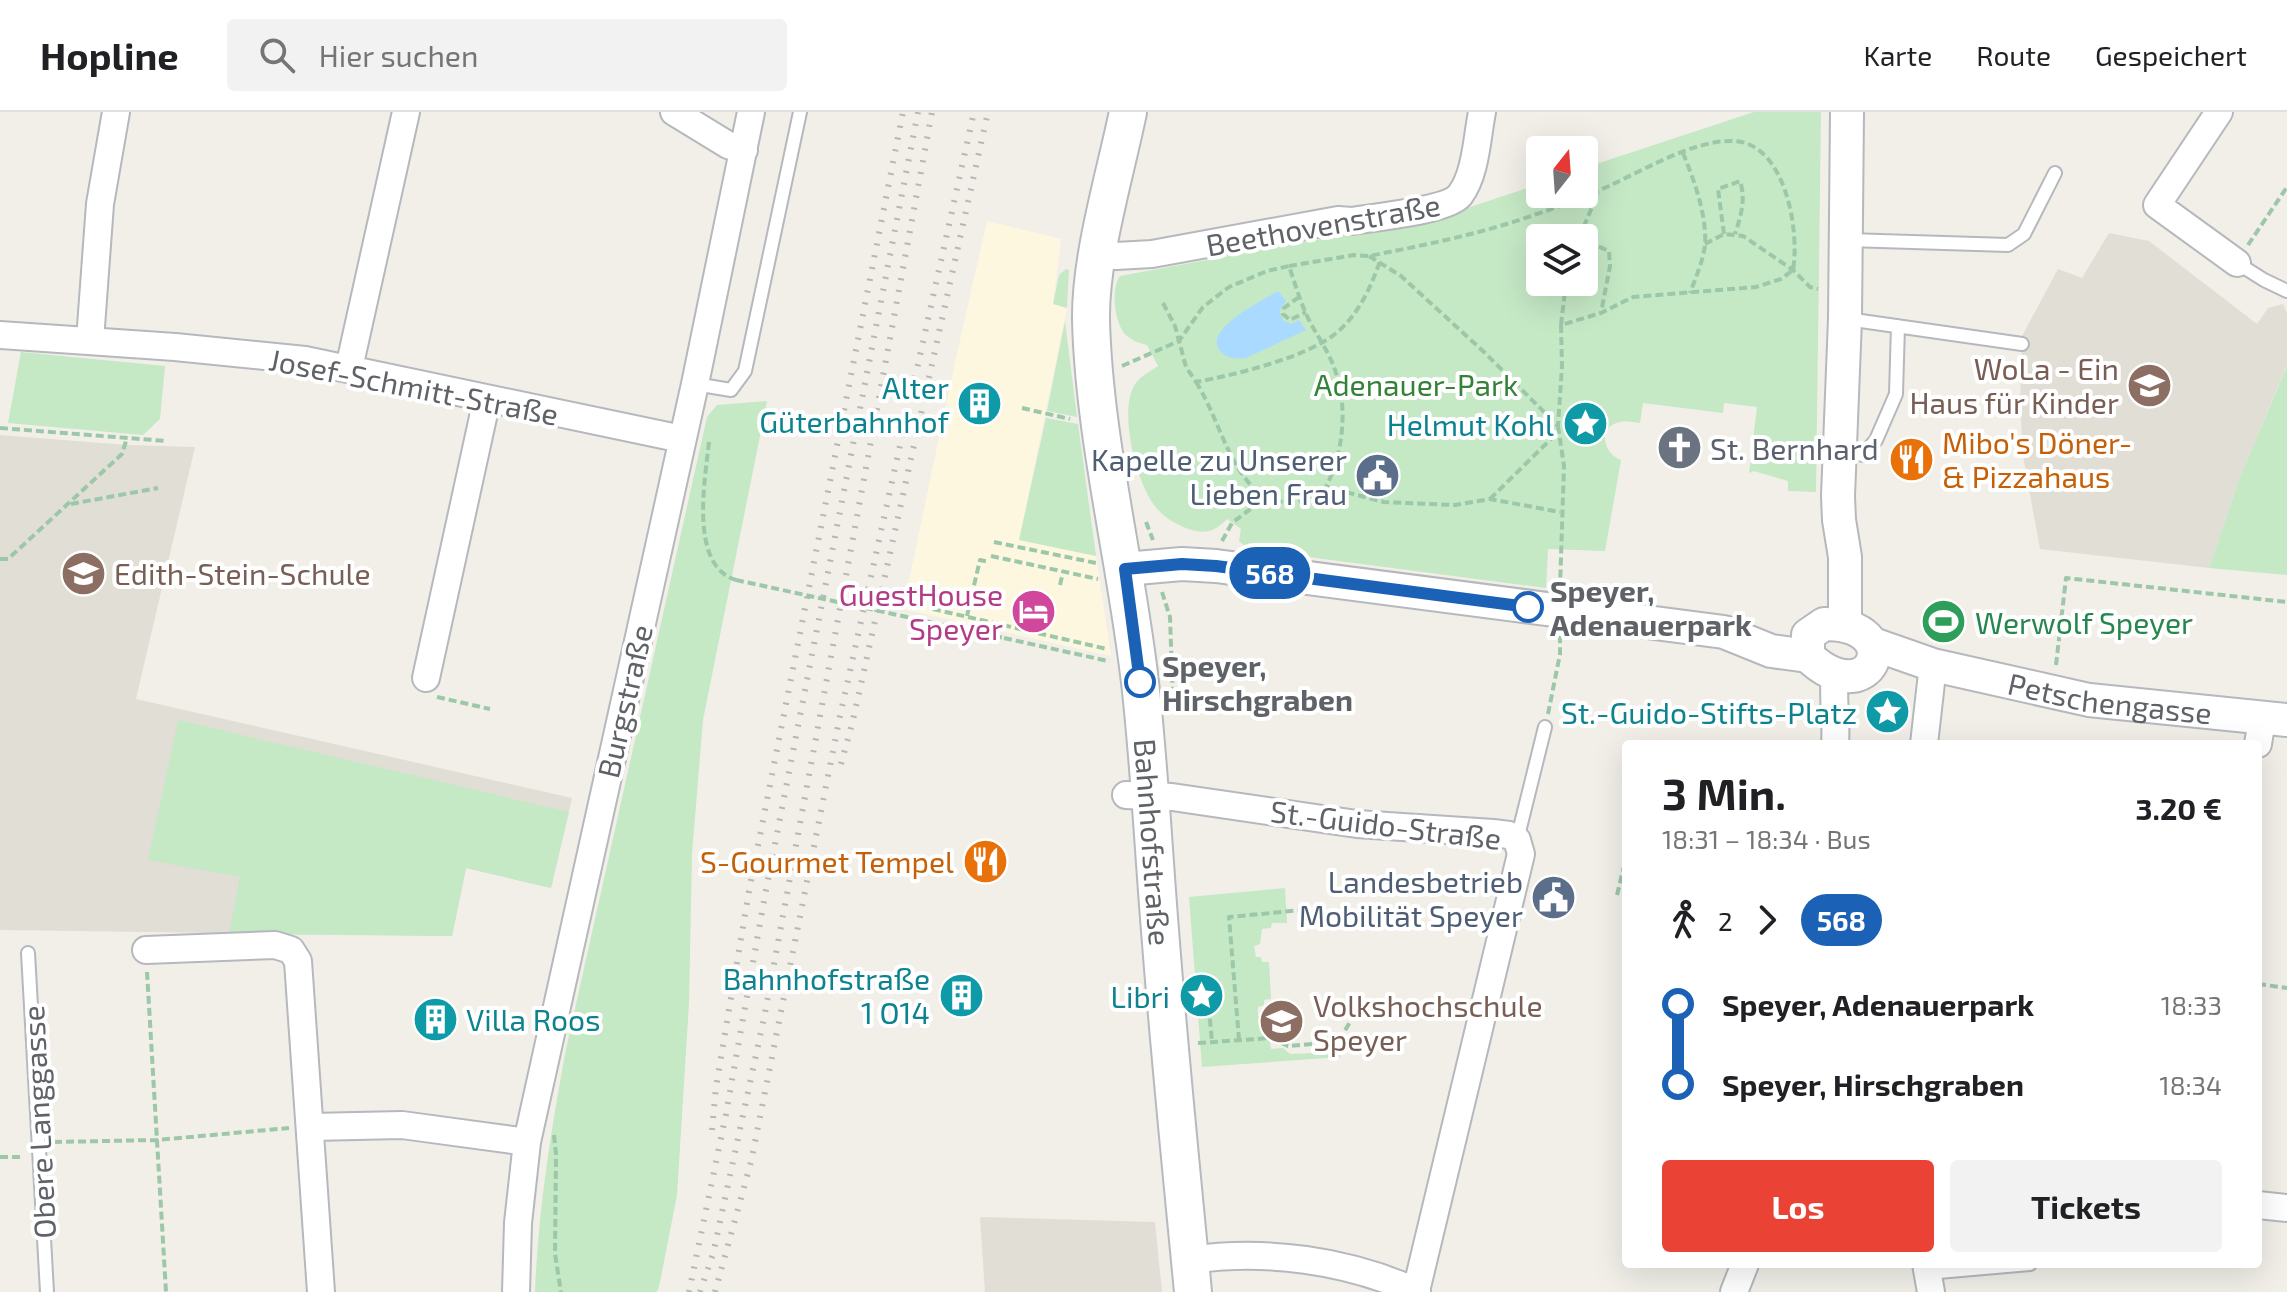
<!DOCTYPE html>
<html lang="de">
<meta charset="utf-8">
<style>
:root{--surface:#fff;--page:#f2f2f2;--text:#202124;--muted:#757577;--line:#e0e0e0;--accent:#ea4335}
body{margin:0;font-family:"Exo 2",sans-serif;background:var(--page);color:var(--text);height:100vh;display:flex;flex-direction:column;font-size:30px;white-space:nowrap}
*{box-sizing:border-box;margin:0}
p{font-size:26px;color:var(--muted)}
.icon{flex:none;width:44px;height:44px;fill:none;stroke:currentColor;stroke-width:2;stroke-linecap:round;stroke-linejoin:round}
.map{position:relative;flex:1;overflow:hidden}
.details{position:absolute;left:1622px;top:628px;width:640px;height:528px;display:flex;flex-direction:column;background:var(--surface);border-radius:8px;box-shadow:0 8px 32px #0002}
.details>*{flex:none}
.badge{padding:0 16px;border-radius:26px;font-size:28px;line-height:52px}
.needle{width:52px;rotate:17deg}
.controls{position:absolute;left:1526px;top:24px;display:grid;gap:16px}
.controls a{display:grid;place-items:center;width:72px;height:72px;border-radius:8px;background:var(--surface);box-shadow:0 8px 32px #0002;font-size:40px}
.map>.badge{position:absolute;translate:-50% -50%;box-shadow:0 0 0 4px #fff}
.legs{display:flex;align-items:center;gap:12px;height:88px;padding:0 40px;font-size:26px}
.legs p{margin-inline-start:auto}
.headline{display:flex;align-items:center;justify-content:space-between;height:136px;padding:0 40px}
h1{font-size:44px;font-weight:700;line-height:60px}
.button{display:flex;gap:16px;margin-top:auto;padding:16px 40px}
.button a{flex:1;height:92px;border-radius:8px;background:var(--accent);color:#fff;font-size:32px;font-weight:700;line-height:92px;text-align:center}
.button a+a{background:var(--page);color:var(--text)}
ul{padding:0 40px;list-style:none}
li{display:flex;align-items:center;gap:28px;height:80px;font-size:30px}
li i{display:grid;place-items:center;width:12px;height:100%;margin:0 10px;background:currentColor}
li i::after{content:'';width:20px;height:20px;margin:-10px;border:6px solid;border-radius:50%;background:var(--surface)}
li p{margin-inline-start:auto}
li:first-child i{background:linear-gradient(#0000 50%,currentColor 0)}
li:last-child i{background:linear-gradient(currentColor 50%,#0000 0)}
header{display:flex;align-items:center;gap:48px;box-sizing:border-box;height:112px;padding:0 40px;background:var(--surface);border-bottom:2px solid var(--line)}
header strong{font-size:38px}
nav{display:flex;gap:44px;margin-inline-start:auto;font-size:28px}
.search{width:560px;height:72px;background:var(--page);display:flex;align-items:center;gap:20px;box-sizing:border-box;padding:0 28px;border-radius:8px;color:var(--muted);font-size:30px}
.map>svg:first-child{display:block}
.commercial{fill:#fef7e0}
.education{fill:#e1ded6}
.green{fill:#c5e8c5;fill-rule:evenodd}
.water{fill:#aadaff}
.lines{fill:none;stroke-linecap:round;stroke-linejoin:round}
.service-casing{stroke:#b5b8bc;stroke-width:16}
.minor-casing{stroke:#b5b8bc;stroke-width:30}
.tertiary-casing{stroke:#b5b8bc;stroke-width:36}
.secondary-casing{stroke:#b6babf;stroke-width:40}
.path{stroke:#9cc7a9;stroke-width:4;stroke-dasharray:8 4;stroke-linecap:butt}
.service{stroke:#fff;stroke-width:12}
.minor{stroke:#fff;stroke-width:26}
.tertiary{stroke:#fff;stroke-width:32}
.secondary{stroke:#fff;stroke-width:36}
.rail{stroke:#b6b7b8;stroke-width:6;stroke-dasharray:2 10;stroke-linecap:butt}
.path-bridge{stroke:#9cc7a9;stroke-width:4;stroke-dasharray:8 4;stroke-linecap:butt}
.line-1-casing{stroke:#fff;stroke-width:18}
.line-1{stroke:#1b62b7;stroke-width:12}
.stop-1-dot{fill:#fff;stroke:#1b62b7;stroke-width:4}
.labels{text-anchor:middle;dominant-baseline:central;stroke-width:8;stroke-linejoin:round;paint-order:stroke}
.street-label{font-size:30px;fill:#5f6368;stroke:#fff}
.education-label{font-size:30px;fill:#785e54;stroke:#fff;text-anchor:start}
.park-label{font-size:30px;fill:#348238;stroke:#fff}
.culture-label{font-size:30px;fill:#0d838f;stroke:#fff;text-anchor:end}
.food-label{font-size:30px;fill:#c56008;stroke:#fff;text-anchor:start}
.worship-label{font-size:30px;fill:#5b616d;stroke:#fff;text-anchor:start}
.service-label{font-size:30px;fill:#4e5e75;stroke:#fff;text-anchor:end}
.stop-label{font-size:30px;font-weight:bold;fill:#5f6368;stroke:#fff;text-anchor:start}
.hotel-label{font-size:30px;fill:#b23c85;stroke:#fff;text-anchor:end}
.leisure-label{font-size:30px;fill:#27864d;stroke:#fff;text-anchor:start}
</style>
<header>
<strong>Hopline</strong>
<div class="search"><svg class="icon" aria-label="search" viewBox="0 0 24 24"><circle cx="10" cy="10" r="6"/><path d="M15 15l6 6"/></svg>Hier suchen</div>
<nav><a>Karte</a><a>Route</a><a>Gespeichert</a></nav>
</header>
<div class="map">
<svg width="2287" height="1180" viewBox="0 0 2287 1180">
<rect width="100%" height="100%" fill="#f1efe8"/>
<!-- commercial -->
<path class="commercial" d="M987,109L1061,127L1053,192L1067,196L1019,428L1096,444L1111,544L903,497L954,255Z"/>
<!-- education -->
<path class="education" d="M2109,121L2149,129L2257,212L2268,196L2283,192L2287,201V253L2240,365L2209,456L2040,437L2023,344L2020,292L2022,224L2058,157L2082,166Z
M0,323L127,333L195,335L136,587L572,686L551,776L466,756L452,824L0,818Z
M980,1105L1155,1110L1162,1180H985Z"/>
<!-- green -->
<path class="green" d="M1754,0H1821L1816,380L1788,379V369L1754,359L1749,361L1757,295L1724,291L1723,301L1643,291L1640,311C1634,310 1626,308 1620,310C1597,314 1603,342 1621,348L1605,439L1548,437L1546,476L1248,437L1239,429L1241,417L1227,407C1215,419 1206,423 1189,417C1176,413 1162,404 1154,393C1136,369 1119,301 1134,274C1139,265 1149,260 1158,254L1147,233C1139,231 1130,228 1124,221C1114,208 1111,177 1120,164L1440,105L1540,72V82H1584V56ZM1540,126H1584V170H1540Z
M1066,157L1069,158L1067,196L1053,192L1059,163Z
M1065,209L1077,305L1047,299Z
M21,240L165,254L160,307L143,323L8,311Z
M2287,254V463L2209,456L2240,365Z
M767,289L703,608L692,742L689,891L677,1083L660,1170L657,1180H535C538,1098 551,1018 566,937L707,305L717,293Z
M1046,306L1078,312L1096,444L1019,428Z
M178,608L569,700L551,776L466,756L452,824L229,822L240,765L148,748Z
M1285,776L1287,811H1272L1271,816L1262,817L1260,832L1254,834L1256,845H1261L1262,850H1269L1271,887L1264,888V893L1258,895V904L1266,906L1271,937L1283,936L1290,942L1313,941L1318,934H1332L1341,945L1202,955L1189,785Z"/>
<!-- water -->
<path class="water" d="M1278,179L1286,189L1279,199L1283,208L1291,212L1299,208L1306,218L1246,246C1238,247 1227,247 1221,240C1200,218 1264,188 1278,179Z"/>
<g class="lines">
<defs>
<path id="service" d="M1848,128L2008,133L2024,122L2055,61
M2237,151L2264,168L2287,179
M1847,207L2022,232
M695,272L731,278L745,259L800,0
M1841,339L1863,343L1876,328L1896,282L1898,214
M1517,728L1545,615
M28,841L47,1180
M1927,1161L2030,1152"/>
<path id="minor" d="M674,0L728,33L744,38
M2219,0L2157,93L2237,151
M1099,139L1116,144L1152,142L1338,108L1352,109C1374,105 1447,99 1460,83C1476,62 1477,25 1482,0
M0,223L175,235L305,248L682,327
M90,228L100,92L116,0
M349,256L406,0
M1835,562C1832,586 1837,608 1835,632
M426,566L487,287
M1924,632L1933,553
M2258,632L2262,607
M1126,683L1172,685L1357,712L1493,721L1509,723L1517,728L1521,742L1416,1179
M146,838L275,833L291,838L298,849L321,1180
M311,1015L402,1013L527,1030
M2258,1093L2287,1096
M1190,1148C1265,1137 1347,1148 1417,1180
M1926,1152L1931,1180
M516,1180L518,1111L527,1030L695,272L751,0
M1734,1180L1745,1152"/>
<g id="tertiary">
<path d="M1125,457L1182,452L1216,454L1724,520L1771,539L1808,544"/>
<path d="M1824,512C1911,512 1870,604 1808,544V523Z"/>
<path d="M1845,513V445L1839,408L1838,384L1845,207L1847,0"/>
<path id="s1" d="M1873,532L1933,553L2089,588L2287,608"/>
</g>
<g id="secondary">
<path id="s2" d="M1128,0C1115,63 1090,145 1091,208C1094,329 1128,457 1141,579C1150,663 1154,747 1161,831C1170,948 1182,1064 1193,1180"/>
</g>
</defs>
<!-- service casing -->
<use href="#service" class="service-casing"/>
<!-- minor casing -->
<use href="#minor" class="minor-casing"/>
<!-- tertiary casing -->
<use href="#tertiary" class="tertiary-casing"/>
<!-- secondary casing -->
<use href="#secondary" class="secondary-casing"/>
<!-- path -->
<path class="path" d="M1683,41C1694,68 1707,103 1705,133C1703,149 1696,165 1690,181
M1724,122L1718,77L1740,69C1746,87 1741,104 1735,122
M1579,126L1598,81
M1705,132L1724,122L1743,124L1793,158L1810,175L1818,177
M2248,133L2287,75
M1369,144L1401,164L1484,240L1558,314L1562,255L1561,213L1601,201
M1289,154L1354,143L1369,144C1425,133 1480,122 1534,103C1561,94 1588,84 1613,72C1648,56 1694,28 1733,29C1785,30 1800,118 1793,158L1781,167L1756,175L1633,185L1601,201L1610,154L1609,139L1584,128
M1299,185L1284,196L1283,202L1290,208L1306,200
M1163,191L1175,214L1186,255L1196,270C1234,263 1305,246 1335,222C1358,204 1371,175 1380,149
M1561,213L1566,170
M1122,254L1179,229L1203,195L1229,175L1267,159L1289,154C1295,172 1300,189 1308,206C1317,224 1330,241 1336,261C1348,298 1343,341 1326,375L1384,390L1455,393L1490,387L1560,400
M1196,270C1220,308 1228,359 1265,386
M1022,296L1070,307
M1558,314L1564,354L1560,475
M0,316L166,329
M709,330C705,368 689,454 736,468
M1490,387L1558,320
M71,392L158,376
M1146,410L1153,428
M1222,429L1232,411L1265,386C1288,393 1307,392 1325,375
M994,430L1096,451
M991,444L1098,467
M0,447H8L122,342L127,326
M1060,473L1063,460
M937,478L971,486L980,448L989,450
M1162,480L1170,505L1173,590
M933,497L1107,537
M967,504L971,486
M1004,526L1108,549
M2056,553L2066,466L2287,490
M437,585L490,597
M1548,602L1560,542V524
M1617,783L1626,746
M147,860L166,1180
M2258,872L2287,876
M1195,899L1209,897L1212,930
M1239,928L1229,805L1302,798
M1198,931L1271,926L1288,934L1313,932L1316,927L1341,925L1350,910
M554,1023L556,1042L555,1142L561,1180
M54,1030L157,1028L289,1016
M0,1045H23"/>
<!-- service -->
<use href="#service" class="service"/>
<!-- minor -->
<use href="#minor" class="minor"/>
<!-- tertiary -->
<use href="#tertiary" class="tertiary"/>
<!-- secondary -->
<use href="#secondary" class="secondary"/>
<!-- rail -->
<path class="rail" d="M841,652L853,608L988,0
M712,1018L716,975L749,779L903,0
M689,1180L726,1002L765,783L918,0
M700,1180L713,1142L764,906L932,0
M715,1180L751,1050L840,604L974,0"/>
<!-- path-bridge -->
<path class="path-bridge" d="M736,468L1004,526"/>
</g>
<g class="lines">
<defs>
<path id="line-1" d="M1140,570L1125,457L1182,452L1216,454L1528,495"/>
</defs>
<!-- line-1 casing -->
<use href="#line-1" class="line-1-casing"/>
<!-- line-1 -->
<use href="#line-1" class="line-1"/>
</g>
<!-- icons -->
<defs>
<symbol id="school-disc" viewBox="-11 -11 22 22"><circle r="9.5" fill="#8d6e63" stroke="#fff"/><path d="M0-5L7-2L0 1L-7-2ZM-4 1L0 2.5L4 1V4Q0 6-4 4Z" fill="#fff"/></symbol>
<symbol id="building-disc" viewBox="-11 -11 22 22"><circle r="9.5" fill="#0f9aa8" stroke="#fff"/><path d="M-4-6H4V6H1V3H-1V6H-4ZM-2.5-4.3h1.7v1.8h-1.7ZM.8-4.3h1.7v1.8H.8ZM-2.5-1h1.7V.8h-1.7ZM.8-1h1.7V.8H.8Z" fill="#fff"/></symbol>
<symbol id="sight-disc" viewBox="-11 -11 22 22"><circle r="9.5" fill="#0f9aa8" stroke="#fff"/><path d="M0-6L1.8-2.2L6-1.7L2.9 1.2L3.7 5.4L0 3.3L-3.7 5.4L-2.9 1.2L-6-1.7L-1.8-2.2Z" fill="#fff"/></symbol>
<symbol id="church-disc" viewBox="-11 -11 22 22"><circle r="9.5" fill="#6b7280" stroke="#fff"/><path d="M-1.2-6h2.4v3.5h3.3v2.4h-3.3V6h-2.4V-.1h-3.3v-2.4h3.3Z" fill="#fff"/></symbol>
<symbol id="restaurant-disc" viewBox="-11 -11 22 22"><circle r="9.5" fill="#e8710a" stroke="#fff"/><path d="M-5-6h1v4h1v-4h1v4h1v-4h1v5L-1.5 .5V6h-2V.5L-5-1ZM5-6V6H3V1.5H1.5Q1.5-4 5-6Z" fill="#fff"/></symbol>
<symbol id="civic-disc" viewBox="-11 -11 22 22"><circle r="9.5" fill="#5c6f8a" stroke="#fff"/><path d="M-.6-6.5H3V-4.5H.6V-3L4-1V1h2V6H-6V1h2V-1L-.6-3ZM-1.2 2.5V6h2.4V2.5Z" fill="#fff"/></symbol>
<symbol id="hotel-disc" viewBox="-11 -11 22 22"><circle r="9.5" fill="#d1479c" stroke="#fff"/><path d="M-6-4.5h1.5V1H6V5H4.5V3h-9V5H-6ZM-4 0a1.8 1.8 0 1 1 3.6 0ZM.5 0V-2.5h3Q6-2.5 6 0Z" fill="#fff"/></symbol>
<symbol id="stadium-disc" viewBox="-11 -11 22 22"><circle r="9.5" fill="#2e9e5b" stroke="#fff"/><path d="M0-5a6.5 5 0 1 0 0 10a6.5 5 0 1 0 0-10ZM-3.5-1.8h7v3.6h-7Z" fill="#fff"/></symbol>
<symbol id="university-disc" viewBox="-11 -11 22 22"><circle r="9.5" fill="#8d6e63" stroke="#fff"/><path d="M0-5L7-2L0 1L-7-2ZM-4 1L0 2.5L4 1V4Q0 6-4 4Z" fill="#fff"/></symbol>
</defs>
<g fill-rule="evenodd">
<use href="#school-disc" x="2124" y="248" width="51" height="51"/>
<use href="#building-disc" x="954" y="266" width="51" height="51"/>
<use href="#sight-disc" x="1560" y="286" width="51" height="51"/>
<use href="#church-disc" x="1654" y="310" width="51" height="51"/>
<use href="#restaurant-disc" x="1886" y="322" width="51" height="51"/>
<use href="#civic-disc" x="1352" y="338" width="51" height="51"/>
<use href="#school-disc" x="58" y="436" width="51" height="51"/>
<use href="#hotel-disc" x="1008" y="474" width="51" height="51"/>
<use href="#stadium-disc" x="1918" y="484" width="51" height="51"/>
<use href="#sight-disc" x="1862" y="574" width="51" height="51"/>
<use href="#restaurant-disc" x="960" y="724" width="51" height="51"/>
<use href="#civic-disc" x="1528" y="760" width="51" height="51"/>
<use href="#building-disc" x="936" y="858" width="51" height="51"/>
<use href="#sight-disc" x="1176" y="858" width="51" height="51"/>
<use href="#building-disc" x="410" y="882" width="51" height="51"/>
<use href="#university-disc" x="1256" y="884" width="51" height="51"/>
</g>
<!-- markers -->
<g class="stop-1-dot">
<circle cx="1528" cy="495" r="14"/>
<circle cx="1140" cy="570" r="14"/>
</g>
<g class="labels">
<!-- street labels -->
<g class="street-label">
<text transform="translate(1323 112) rotate(-10)">Beethovenstraße</text>
<text transform="translate(414 274) rotate(11)">Josef-Schmitt-Straße</text>
<text stroke="none"><textPath href="#s1" startOffset="244">Petschengasse</textPath></text>
<text transform="translate(624 589) rotate(-77)">Burgstraße</text>
<text transform="translate(1386 712) rotate(7)">St.-Guido-Straße</text>
<text stroke="none"><textPath href="#s2" startOffset="738">Bahnhofstraße</textPath></text>
<text transform="translate(38 1010) rotate(-93)">Obere Langgasse</text>
</g>
<!-- education labels -->
<g class="education-label">
<text x="2119" y="256" text-anchor="end">WoLa - Ein<tspan x="2119" dy="34">Haus für Kinder</tspan></text>
<text x="114" y="461">Edith-Stein-Schule</text>
<text x="1313" y="893">Volkshochschule<tspan x="1313" dy="34">Speyer</tspan></text>
</g>
<!-- park labels -->
<g class="park-label">
<text x="1416" y="272">Adenauer-Park</text>
</g>
<!-- culture labels -->
<g class="culture-label">
<text x="949" y="275">Alter<tspan x="949" dy="34">Güterbahnhof</tspan></text>
<text x="1554" y="312">Helmut Kohl</text>
<text x="1857" y="600">St.-Guido-Stifts-Platz</text>
<text x="930" y="866">Bahnhofstraße<tspan x="930" dy="34">1 O14</tspan></text>
<text x="1170" y="884">Libri</text>
<text x="466" y="907" text-anchor="start">Villa Roos</text>
</g>
<!-- food labels -->
<g class="food-label">
<text x="1942" y="330">Mibo's Döner-<tspan x="1942" dy="34">&amp; Pizzahaus</tspan></text>
<text x="954" y="749" text-anchor="end">S-Gourmet Tempel</text>
</g>
<!-- worship labels -->
<g class="worship-label">
<text x="1710" y="336">St. Bernhard</text>
</g>
<!-- service labels -->
<g class="service-label">
<text x="1347" y="347">Kapelle zu Unserer<tspan x="1347" dy="34">Lieben Frau</tspan></text>
<text x="1523" y="769">Landesbetrieb<tspan x="1523" dy="34">Mobilität Speyer</tspan></text>
</g>
<!-- stop labels -->
<g class="stop-label">
<text x="1550" y="478">Speyer,<tspan x="1550" dy="34">Adenauerpark</tspan></text>
<text x="1162" y="553">Speyer,<tspan x="1162" dy="34">Hirschgraben</tspan></text>
</g>
<!-- hotel labels -->
<g class="hotel-label">
<text x="1003" y="482">GuestHouse<tspan x="1003" dy="34">Speyer</tspan></text>
</g>
<!-- leisure labels -->
<g class="leisure-label">
<text x="1975" y="510">Werwolf Speyer</text>
</g>
</g>
</svg>
<div class="controls">
<a><svg class="needle" viewBox="-14 -14 28 28"><path d="M0-13l5 13h-10z" fill="#e53935"/><path d="M0 13l5-13h-10z" fill="#757577"/></svg></a>
<a><svg class="icon" aria-label="layers" viewBox="0 0 24 24"><path d="M12 4l9 5-9 5-9-5zM3 14l9 5 9-5"/></svg></a>
</div>
<b class="badge" style="left:1270px;top:461px;background:#1b62b7;color:#fff">568</b>
<section class="details">
<div class="headline"><div><h1>3 Min.</h1><p>18:31 – 18:34 · Bus</p></div><b>3.20 €</b></div>
<div class="legs"><svg class="icon" aria-label="walk" viewBox="0 0 24 24"><circle cx="13" cy="4" r="2"/><path d="M13 8l-2 6 4 7M11 14l-3 7M7 12l3-4h3l4 4"/></svg>2<svg class="icon" aria-label="forward" viewBox="0 0 24 24"><path d="M9 5l7 7-7 7"/></svg><b class="badge" style="background:#1b62b7;color:#fff">568</b></div>
<ul>
<li><i style="color:#1b62b7"></i><b>Speyer, Adenauerpark</b><p>18:33</p></li>
<li><i style="color:#1b62b7"></i><b>Speyer, Hirschgraben</b><p>18:34</p></li>
</ul>
<div class="button"><a>Los</a><a>Tickets</a></div>
</section>
</div>
